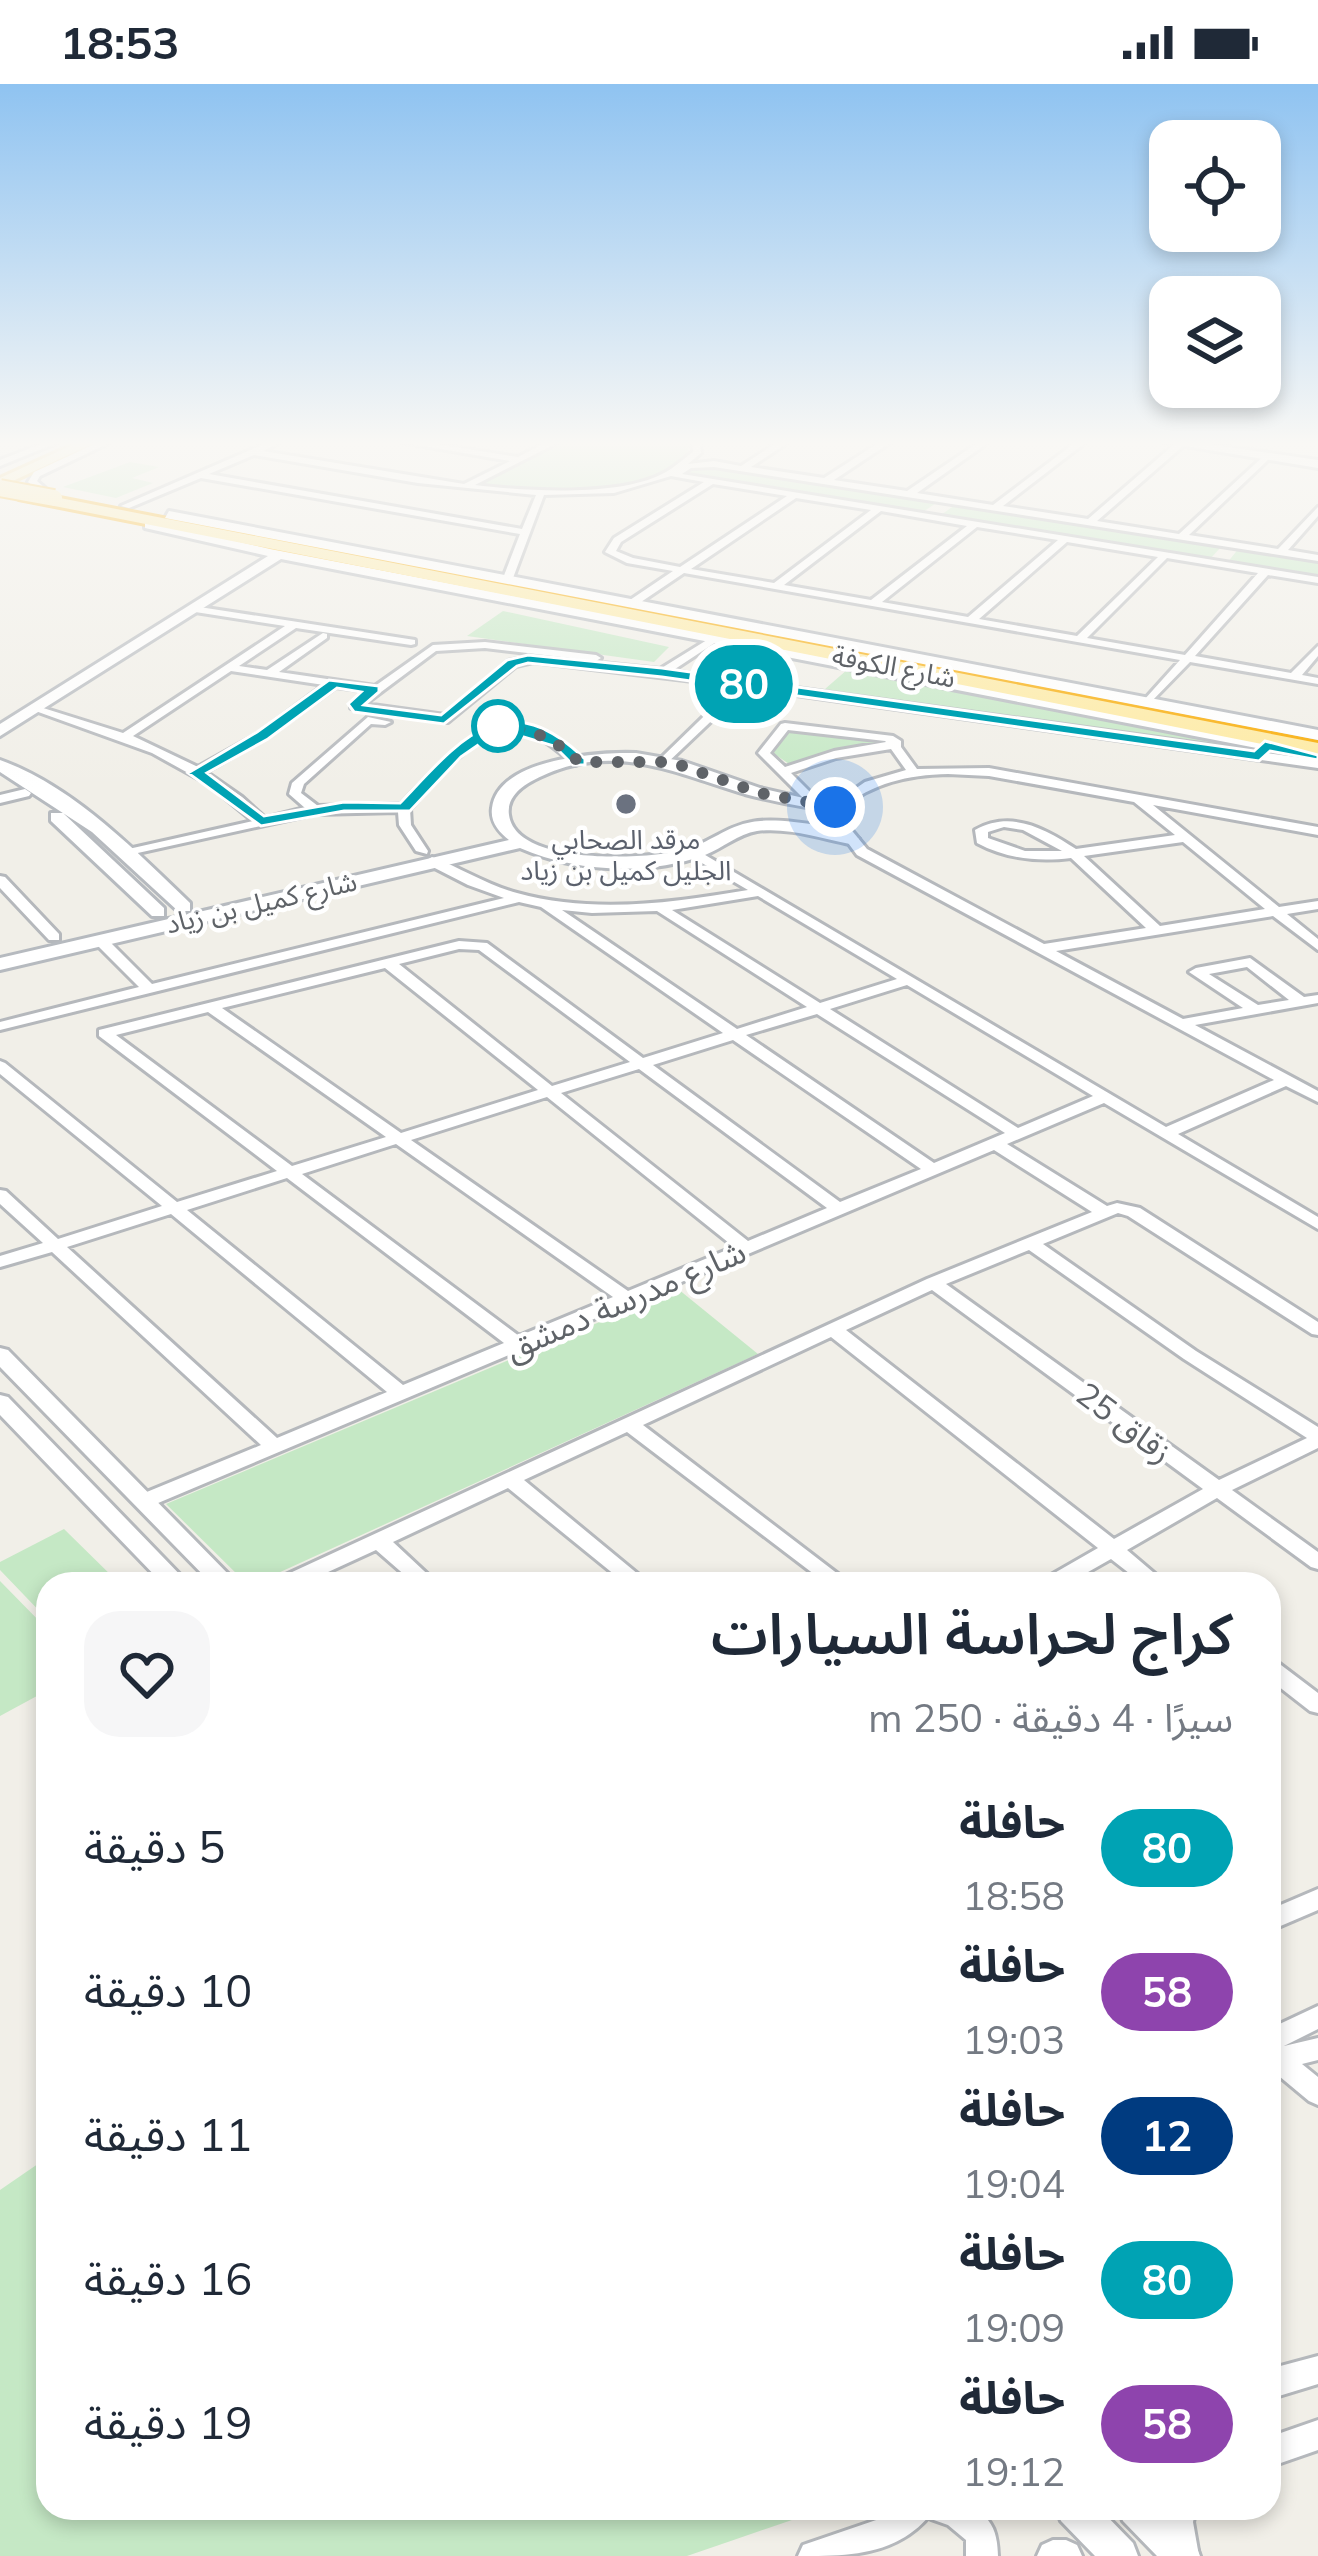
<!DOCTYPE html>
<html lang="ar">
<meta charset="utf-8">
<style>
:root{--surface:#fff;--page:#f6f6f7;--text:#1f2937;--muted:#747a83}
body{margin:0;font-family:Mulish,"Noto Sans Arabic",sans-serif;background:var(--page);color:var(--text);direction:rtl;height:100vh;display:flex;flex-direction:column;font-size:45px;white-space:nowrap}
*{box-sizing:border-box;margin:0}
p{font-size:39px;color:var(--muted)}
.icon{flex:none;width:66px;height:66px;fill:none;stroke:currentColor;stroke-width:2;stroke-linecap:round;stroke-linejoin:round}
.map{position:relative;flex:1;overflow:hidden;direction:ltr}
.side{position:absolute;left:36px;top:1488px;width:1245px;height:948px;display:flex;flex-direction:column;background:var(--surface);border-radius:36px;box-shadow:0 6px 18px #0003;direction:rtl}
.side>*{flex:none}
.badge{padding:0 24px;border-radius:39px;font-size:42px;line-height:78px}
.buttons{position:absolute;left:1149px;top:36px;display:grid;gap:24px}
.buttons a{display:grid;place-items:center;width:132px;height:132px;border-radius:24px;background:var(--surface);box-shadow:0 6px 18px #0003;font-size:60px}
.you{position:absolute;width:60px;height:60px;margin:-30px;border:9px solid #fff;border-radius:50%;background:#1a73e8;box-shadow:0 0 0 18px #1a73e833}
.map>.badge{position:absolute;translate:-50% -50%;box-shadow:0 0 0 6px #fff}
.round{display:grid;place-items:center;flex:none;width:126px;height:126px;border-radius:36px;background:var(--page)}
.summary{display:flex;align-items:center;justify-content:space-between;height:204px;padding:0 48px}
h1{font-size:57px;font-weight:600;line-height:90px}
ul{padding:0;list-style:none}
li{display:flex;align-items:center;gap:36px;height:144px;padding:0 48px}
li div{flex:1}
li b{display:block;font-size:45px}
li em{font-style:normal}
li .badge{min-width:132px;font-weight:700;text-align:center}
.status{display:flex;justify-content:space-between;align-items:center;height:84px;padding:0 60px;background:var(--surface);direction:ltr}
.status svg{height:33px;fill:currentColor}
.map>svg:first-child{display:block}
.green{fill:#c5e8c5}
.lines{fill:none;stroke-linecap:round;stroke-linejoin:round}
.minor-casing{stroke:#b5b8bc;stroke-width:6}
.tertiary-casing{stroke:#b5b8bc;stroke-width:6}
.secondary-casing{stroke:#b6babf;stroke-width:6}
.primary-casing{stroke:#f2c960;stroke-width:6}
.trunk-casing{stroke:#f9ab00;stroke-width:6}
.minor{fill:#fff;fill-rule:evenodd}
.tertiary{fill:#fff;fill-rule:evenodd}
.secondary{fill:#fff;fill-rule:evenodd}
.primary{fill:#fff2af;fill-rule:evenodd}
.trunk{fill:#feeaa1;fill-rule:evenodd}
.trunk-bridge-casing{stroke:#f9ab00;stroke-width:20;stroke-linecap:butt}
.trunk-bridge{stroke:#feeaa1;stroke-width:16}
.line{fill:#00a3b4;stroke:#fff;stroke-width:3}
.walk{stroke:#5f6368;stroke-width:12;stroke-dasharray:0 21.6}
.stop-dot{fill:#fff;stroke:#00a3b4;stroke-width:6}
.worship-dot{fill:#6b7280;stroke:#fff;stroke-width:4.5}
.labels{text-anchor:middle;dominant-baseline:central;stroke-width:9;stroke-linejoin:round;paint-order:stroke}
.far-street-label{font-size:27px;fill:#5f6368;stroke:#fff}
.far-worship-label{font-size:27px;fill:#5b616d;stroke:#fff}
.street-label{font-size:33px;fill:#5f6368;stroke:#fff}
</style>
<div class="status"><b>18:53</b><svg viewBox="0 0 49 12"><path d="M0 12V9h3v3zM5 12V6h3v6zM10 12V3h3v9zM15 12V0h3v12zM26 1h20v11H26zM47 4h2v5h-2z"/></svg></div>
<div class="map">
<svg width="1318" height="2472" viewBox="0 0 1318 2472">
<rect width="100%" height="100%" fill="#f1efe8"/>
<!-- green -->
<path class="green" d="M565,358L688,359V368C655,416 528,407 476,402Z
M130,378L159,383L132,394L153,399L116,414L63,403Z
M697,384H722L939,417L920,430L685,390Z
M955,421L1222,462L1209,476L938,433Z
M1239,464L1318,476V494L1227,479Z
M503,527L669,563L654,578L467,552Z
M848,585L1256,662L1250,669L825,605Z
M791,645L878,653L886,659L792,682L773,669Z
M678,1205L758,1270L254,1500H247L166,1420Z
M64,1445L120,1500H48V1536L0,1486V1478Z
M0,1497L48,1546V1606L0,1632Z
M48,2073V2424H827L687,2472H0V2106Z"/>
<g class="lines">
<defs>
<path id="minor" d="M46,358H59L0,382V376Z
M99,358H111L40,392L37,397L45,404V408H39L28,398L34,388Z
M269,358H281L263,367L464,400L510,377L400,358H423L518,373L547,358H559L475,401C524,407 618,413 662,390C673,385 683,375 693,368L692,358H700L701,369L688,380L714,377L741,382L778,358H789L751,383L824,394L880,358H891L834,396L907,407L979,358H989L917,409L993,421L1076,358H1086L1003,422L1088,435L1177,358H1183V362L1097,437L1179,450L1267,369L1270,374L1189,451L1278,465L1318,423V432L1288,466L1318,471V477L714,383L691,384L682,390L1318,493V499L1268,491L1195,572L1291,589L1318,562V572L1302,591L1318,594V600L1190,578L1148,621L1144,620V616L1180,576L684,489L638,520H630V516L673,487L627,479L605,468L614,454L704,398L671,392L614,409L544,411L513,494L508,497L503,494L520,450L201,394L129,424L121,422ZM254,371L418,399L536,411L522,445L209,390ZM713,400L787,412L680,483L633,474L616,467L621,458ZM796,414L871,426L774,499L691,485ZM881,427L967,442L871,516L784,501ZM977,443L1058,456L968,533L882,518ZM1067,458L1158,473L1077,552L979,535ZM1167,474L1258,489L1185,571L1087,554Z
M193,522L415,556V560L411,561L296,544L239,582L267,586L323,549L327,550V554L279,588L375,602L433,561L485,558L596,571L601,574L596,577L485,564L436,567L365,620L445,631L508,577L533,572L660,585L715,551L720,554L719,556L672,587L1318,676V684L746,604L664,682L658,678L660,675L735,602L533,578L516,582L448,638L351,624V620L367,607L336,603L267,653L206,688L242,713L265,734L305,724L289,710L292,699L368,633L391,638L385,641L371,640L304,700L301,709L318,722L401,720C459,659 506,602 585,678L575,681C560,669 545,654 526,649C479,637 438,695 410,725L411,741L428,767L427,770L416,767L399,741L398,728L315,730L124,772V766L253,737L208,700L152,669L30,625L40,623L123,649L285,542L189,527L188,525ZM231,587L324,601L259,649L198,683L133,652Z
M785,639L893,652L901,657V663L917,685L989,684L1318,743V751L1153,721L1279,823L1318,817V825L1287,830L1318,855V866L1273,832L1056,867L1183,935L1243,924L1189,888L1196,884L1250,874L1304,913L1318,911V919L1195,941L1318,1007V1018L1286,1002L1178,1050L1318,1133V1145L1104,1019L1007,1060L1107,1122L1117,1119L1140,1124L1318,1238V1251L1312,1250L1128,1132L1118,1129L1043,1160L1196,1267L1318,1343V1364L1232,1406L1318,1468V1485L1311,1483L1217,1414L1127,1466L1167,1500H1143L1111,1475L1067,1500H1041L1044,1495L1098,1464L831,1253L643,1341L851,1500H827L627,1348L524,1396L650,1500H626L508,1404L393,1458L438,1500H415L376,1466L302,1500H274L277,1495L927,1195L1092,1128L994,1066L151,1422H137L134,1417L137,1412L261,1361L52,1168L0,1183V1172L43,1159L0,1120V1106L6,1107L58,1155L162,1122L0,990V977L5,979L177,1118L277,1087L99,952V946L459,857L487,859L643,974L723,949L541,823L519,818L0,946V938L139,903L96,860V854H106L152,900L504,814L468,801L427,780L425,777L432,773C461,784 487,801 517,809C593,830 672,819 748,806L690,772L689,769L695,765L1166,1043L1274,996L857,771L832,737L829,723L865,698L906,686L891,665L836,674L791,689L822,720L812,723L758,669L781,640ZM788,646L885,657L886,658L834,667L785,683L770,669ZM948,690L989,692L1134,718L1175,751L1076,765C1044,744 1011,726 975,746L977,759C1007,775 1038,778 1071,774L1146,844L1044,860L867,765L844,737L841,724C874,699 907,691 948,690ZM1004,743L1023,746L1062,767H1025L988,754V748ZM1183,758L1265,825L1160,842L1084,772ZM758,812L897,895L820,919L672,826ZM562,826L592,829L657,827L807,923L737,945ZM459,865L479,866L630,978L552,1002L399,880ZM1247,883L1289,916L1258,921L1209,890ZM385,884L538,1006L401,1049L222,924ZM907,901L1093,1012L1018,1044L830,925ZM208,928L386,1053L292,1082L116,951ZM817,930L1005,1049L934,1079L746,951ZM733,956L921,1085L840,1118L653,981ZM639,985L827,1124L748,1157L561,1009ZM547,1013L734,1163L628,1207L411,1056ZM396,1060L613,1213L519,1252L302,1090ZM287,1094L504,1259L403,1301L187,1126ZM171,1130L387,1308L277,1354L67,1163ZM1029,1166L1184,1275L1307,1354L1219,1396L946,1200ZM932,1206L1203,1405L1114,1455L846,1246Z
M25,705L31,709L29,712L0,719V711Z
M0,792L5,793L59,850V856H49L0,804Z
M1269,1576L1277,1578L1318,1609V1629L1310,1627L1269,1595Z
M1318,1805V1826L1269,1847V1826Z
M1318,1922V1945L1284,1962L1318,1954V1976L1302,1980L1318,1993V2021L1309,2017L1273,1987L1269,1988V1945Z
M1318,2272V2300L1269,2315V2285Z
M1318,2336V2366L1269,2383V2353Z
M893,2424H976C994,2439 997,2449 998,2472H966V2456L948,2441L931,2435L930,2431C896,2472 848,2472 798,2472L803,2461L882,2434Z
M1166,2424H1196L1193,2438L1199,2472H1167L1163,2438Z
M1053,2456H1066L1077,2461L1082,2472H1037L1042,2461Z"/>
<path id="tertiary" d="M0,1264L8,1266L238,1500H212L0,1283Z
M0,1311L8,1313L189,1500H163L0,1331Z
M1056,2424H1099L1133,2459L1138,2472H1095L1061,2437Z
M1118,2424H1161L1195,2459L1200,2472H1157L1123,2437Z"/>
<path id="secondary" d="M1161,358H1193L1318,376V384Z
M169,427L1318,646V656L165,434Z
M149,437L270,465L1318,666V676L281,475L0,652V640L268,472L145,444V438Z
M636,669L682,677L760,704L843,723L835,728C805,723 775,718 745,710C676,689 614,658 542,692C526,699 506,711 509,731C516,783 649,775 685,766C709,759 727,742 752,738C777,733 839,742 859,755L850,760C820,754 787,743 757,747C738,750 723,764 705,771C648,792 575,788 520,764L0,886V874L509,756C499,748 490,738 492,724C498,674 599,668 636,669Z
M0,676C73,702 136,767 190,819V827H178L92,748L0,688Z
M51,729H63L164,824V832H152L51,737Z"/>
<path id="primary" d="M79,358H96L0,403V394Z"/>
<path id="trunk" d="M24,407L1318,659V671L19,415V409Z"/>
</defs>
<!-- minor casing -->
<use href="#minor" class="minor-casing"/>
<!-- tertiary casing -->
<use href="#tertiary" class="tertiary-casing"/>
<!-- secondary casing -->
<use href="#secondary" class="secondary-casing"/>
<!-- primary casing -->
<use href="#primary" class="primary-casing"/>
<!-- trunk casing -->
<use href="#trunk" class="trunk-casing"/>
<!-- minor -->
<use href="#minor" class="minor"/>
<!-- tertiary -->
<use href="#tertiary" class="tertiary"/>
<!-- secondary -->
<use href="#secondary" class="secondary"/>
<!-- primary -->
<use href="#primary" class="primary"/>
<!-- trunk -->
<use href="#trunk" class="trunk"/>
<defs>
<path id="trunk-bridge" d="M0,404L54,414"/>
</defs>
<!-- trunk-bridge casing -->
<use href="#trunk-bridge" class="trunk-bridge-casing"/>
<!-- trunk-bridge -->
<use href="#trunk-bridge" class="trunk-bridge"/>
</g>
<!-- sky -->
<linearGradient id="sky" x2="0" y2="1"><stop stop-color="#8fc3f1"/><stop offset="0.51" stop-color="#f9f8f5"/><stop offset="1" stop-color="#f9f8f5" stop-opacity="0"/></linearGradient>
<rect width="1318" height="705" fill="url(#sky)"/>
<!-- line -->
<path class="line" d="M528,571L662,584L1254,667L1265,657L1318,671V676L1270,667L1259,677L662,593L528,579L517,582L444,640L354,628L348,620L361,608L337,604L268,655L207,689L264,732L344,718L400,719C458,658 504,596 585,675V681H573L554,662L500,646L461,673L410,727H344L261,742L188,689L257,648L329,596L379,602V608L364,621L441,631L507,576Z"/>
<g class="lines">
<!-- walk -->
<path class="walk" d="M498,642C531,644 555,655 579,678H671L760,709L835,723"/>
</g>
<!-- markers -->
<circle class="stop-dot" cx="498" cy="642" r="24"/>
<circle class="worship-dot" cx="626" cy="720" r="12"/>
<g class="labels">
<!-- far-street labels -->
<g class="far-street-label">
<text transform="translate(894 582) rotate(11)">شارع الكوفة</text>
<text transform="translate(261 818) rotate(-13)">شارع كميل بن زياد</text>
</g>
<!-- far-worship labels -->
<g class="far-worship-label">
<text x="626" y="755">مرقد الصحابي<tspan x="626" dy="31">الجليل كميل بن زياد</tspan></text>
</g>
<!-- street labels -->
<g class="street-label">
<text transform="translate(625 1215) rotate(-23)">شارع مدرسة دمشق</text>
<text transform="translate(1125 1338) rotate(37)">زقاق 25</text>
</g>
</g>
</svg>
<div class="buttons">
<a><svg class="icon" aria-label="locate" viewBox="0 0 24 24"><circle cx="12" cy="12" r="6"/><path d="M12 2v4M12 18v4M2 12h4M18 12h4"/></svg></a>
<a><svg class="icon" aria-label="layers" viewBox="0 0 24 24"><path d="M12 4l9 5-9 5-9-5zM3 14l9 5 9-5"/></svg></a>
</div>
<div class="you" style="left:835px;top:723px"></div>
<b class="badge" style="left:744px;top:600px;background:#00a3b4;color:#fff">80</b>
<section class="side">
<div class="summary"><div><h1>كراج لحراسة السيارات</h1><p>سيرًا · 4 دقيقة · 250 m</p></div><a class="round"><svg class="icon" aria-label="heart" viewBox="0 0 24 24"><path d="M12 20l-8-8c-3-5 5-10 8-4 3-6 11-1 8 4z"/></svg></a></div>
<ul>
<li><span class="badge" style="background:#00a3b4;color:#fff">80</span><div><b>حافلة</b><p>18:58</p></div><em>5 دقيقة</em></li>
<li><span class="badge" style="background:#8e44ad;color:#fff">58</span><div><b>حافلة</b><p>19:03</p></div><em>10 دقيقة</em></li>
<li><span class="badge" style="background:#003b80;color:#fff">12</span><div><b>حافلة</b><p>19:04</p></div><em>11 دقيقة</em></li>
<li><span class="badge" style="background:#00a3b4;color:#fff">80</span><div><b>حافلة</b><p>19:09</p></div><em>16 دقيقة</em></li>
<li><span class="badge" style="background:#8e44ad;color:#fff">58</span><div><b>حافلة</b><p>19:12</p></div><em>19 دقيقة</em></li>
</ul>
</section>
</div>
